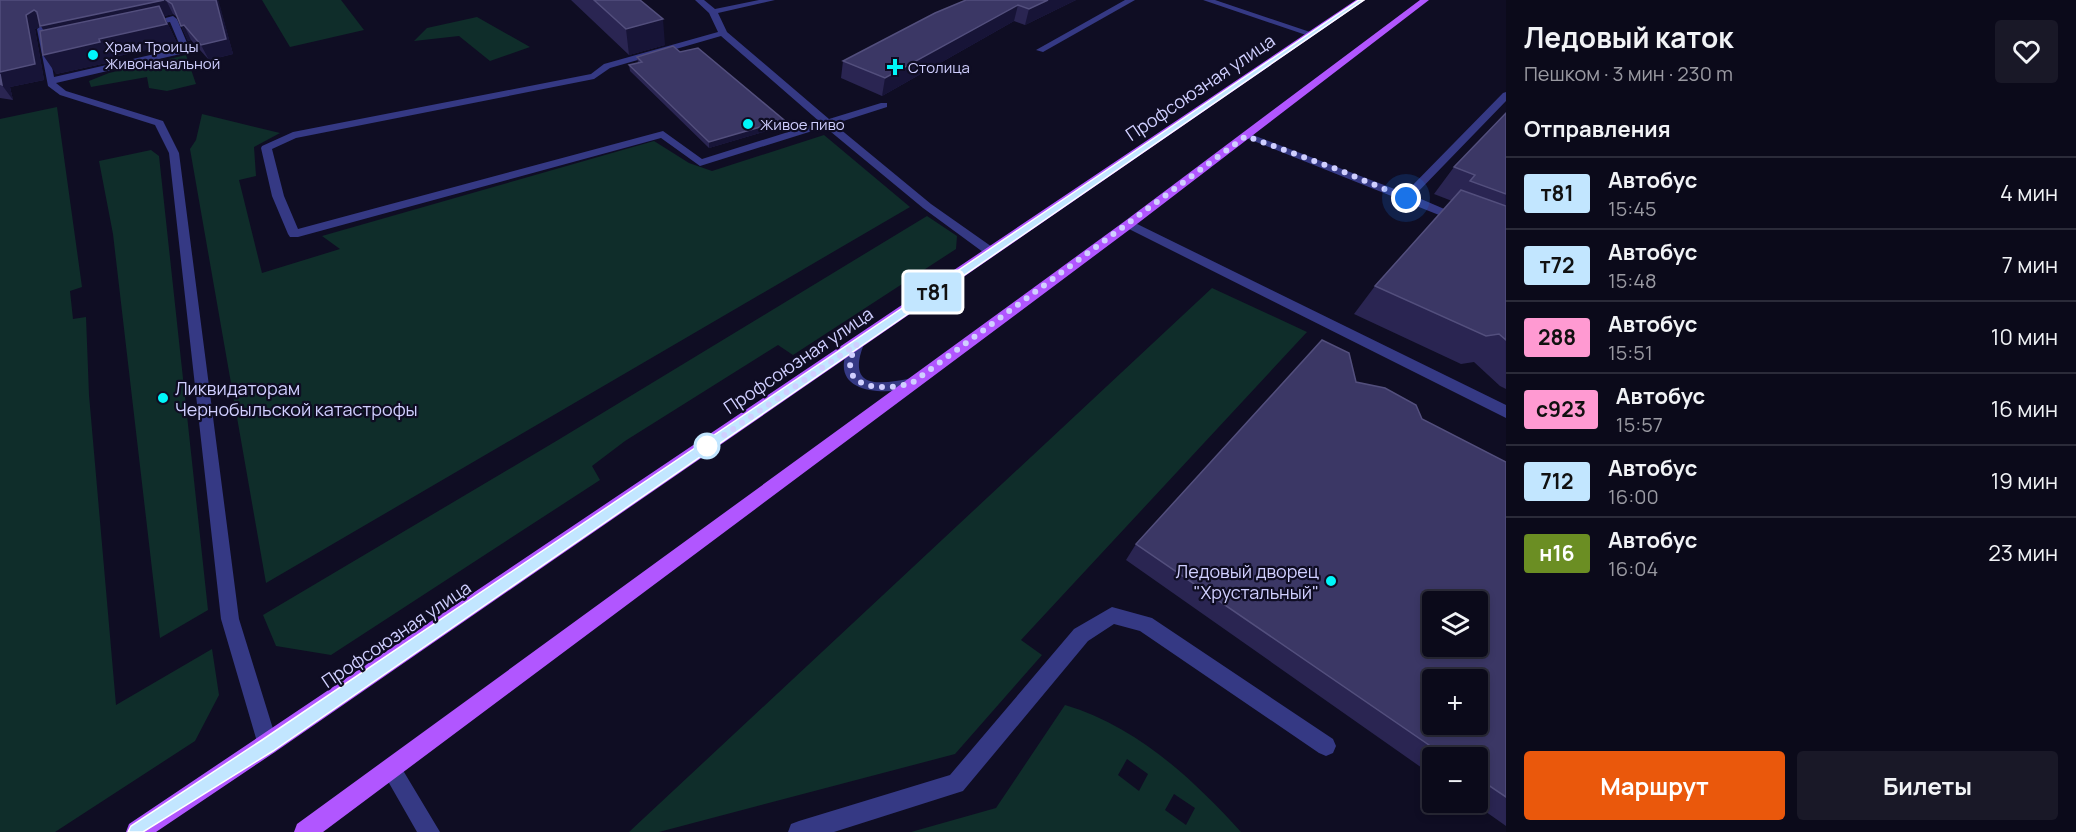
<!DOCTYPE html>
<html lang="ru">
<meta charset="utf-8">
<style>
:root{--surface:#0b0a1a;--page:#191827;--text:#f1f3f6;--muted:#9a9aa2;--line:#2b2b39;--accent:#ea580c}
body{margin:0;font-family:Manrope,sans-serif;background:var(--page);color:var(--text);height:100vh;display:flex;flex-direction:column;font-size:22px;white-space:nowrap}
*{box-sizing:border-box;margin:0}
p{font-size:20px;color:var(--muted)}
.icon{flex:none;width:33px;height:33px;fill:none;stroke:currentColor;stroke-width:2;stroke-linecap:round;stroke-linejoin:round}
.map{position:relative;flex:1;overflow:hidden}
.drawer{display:flex;flex-direction:column;background:var(--surface);width:570px}
.drawer>*{flex:none}
.badge{padding:0 12px;border-radius:4px;font-size:21px;line-height:39px}
.fabs{position:absolute;left:1422px;top:591px;display:grid;gap:12px}
.fabs a{display:grid;place-items:center;width:66px;height:66px;border-radius:6px;background:var(--surface);box-shadow:0 3px 9px #0003,0 0 0 2px var(--line);font-size:30px}
.you{position:absolute;width:30px;height:30px;margin:-15px;border:4px solid #fff;border-radius:50%;background:#1a73e8;box-shadow:0 0 0 9px #1a73e833}
.map>.badge{position:absolute;translate:-50% -50%;box-shadow:0 0 0 3px #fff}
h2{padding:0 18px;font-size:22px;line-height:54px}
.round{display:grid;place-items:center;flex:none;width:63px;height:63px;border-radius:6px;background:var(--page)}
.overview{display:flex;align-items:center;justify-content:space-between;height:102px;padding:0 18px}
h1{font-size:28px;font-weight:700;line-height:45px}
.button{display:flex;gap:12px;margin-top:auto;padding:12px 18px}
.button a{flex:1;height:69px;border-radius:6px;background:var(--accent);color:#fff;font-size:24px;font-weight:700;line-height:69px;text-align:center}
.button a+a{background:var(--page);color:var(--text)}
ul{padding:0;list-style:none}
li{display:flex;align-items:center;gap:18px;height:72px;padding:0 18px;border-top:2px solid var(--line)}
li div{flex:1}
li b{display:block;font-size:22px}
li em{font-style:normal}
li .badge{min-width:66px;font-weight:700;text-align:center}
main{display:flex;flex:1;min-height:0}
.map>svg:first-child{display:block}
.green{fill:#0f2d2a;fill-rule:evenodd}
.lines{fill:none;stroke-linecap:round;stroke-linejoin:round}
.minor{fill:#353984;fill-rule:evenodd}
.major{fill:#b156ff;fill-rule:evenodd}
.wall{fill:#2a2552}
.shaded-wall{fill:#171437}
.building{fill:#3b3765;stroke:#534f7d;stroke-width:1.5;fill-rule:evenodd}
.line{fill:#c2e6ff;stroke:#fff;stroke-width:1.5}
.walk{stroke:#d0cfff;stroke-width:6;stroke-dasharray:0 10.8}
.poi-dot{fill:#00f6fa;stroke:#0f0d23;stroke-width:2}
.stop-dot{fill:#fff;stroke:#c2e6ff;stroke-width:3}
.labels{text-anchor:middle;dominant-baseline:central;stroke-width:4.5;stroke-linejoin:round;paint-order:stroke}
.far-poi-label{font-size:15px;fill:#d0cfff;stroke:#0f0d23;text-anchor:start}
.street-label{font-size:18px;fill:#d0cfff;stroke:#0f0d23}
.poi-label{font-size:18px;fill:#d0cfff;stroke:#0f0d23;text-anchor:start}
</style>
<main>
<div class="map">
<svg width="1506" height="832" viewBox="0 0 1506 832">
<rect width="100%" height="100%" fill="#0f0d23"/>
<!-- green -->
<path class="green" d="M262,0H341L364,30L290,47Z
M477,17L530,47L490,61L459,36L414,41L427,28Z
M186,55L196,84L167,91L149,88L147,77L91,87L89,81L109,73Z
M57,107L82,287L70,291L73,319L86,317L89,395L116,705L212,649L219,695L195,741L55,832H0V119Z
M202,114L280,133L254,147L256,176L239,180L262,273L340,249L322,236L654,141L689,163L712,171L824,135L910,207L266,583L190,149L196,140Z
M151,150L159,156L208,610L160,638L113,234L99,161Z
M927,216L957,236L956,249L793,355L778,345L625,441L592,466L600,480L331,655L276,646L263,615L558,440Z
M1212,288L1307,332L1021,640L1042,655L955,754L659,832H629Z
M1065,705C1136,726 1192,778 1241,832H911L996,808ZM1127,759L1148,774L1139,791L1118,775ZM1174,794L1195,808L1186,825L1165,810Z"/>
<g class="lines">
<!-- minor -->
<path class="minor" d="M695,0H704L715,9L759,0H775L718,13L727,32L829,119L881,103H887V107L834,124L931,204L995,249L997,252L995,255H987L923,208L825,127L700,166L661,138L298,237H290L288,234L272,196L261,148L262,146L293,132L591,74L604,64L718,32L709,13ZM721,36L820,122L702,159L663,131L298,229L284,196L272,149L296,138L594,79L610,68Z
M1125,0H1135L1043,52L1036,50Z
M1203,0H1215L1316,34L1309,36Z
M173,16L177,19L190,50L189,52L56,83L66,91L163,121L179,153L239,619L278,745L275,752L268,755L261,752L258,745L221,619L169,153L155,125L60,95L48,86L37,29L41,26L45,29L54,77L181,48L170,22L147,27L143,24Z
M1506,92V101L1414,196L1463,217V221L1459,223L1241,136L1250,134L1405,193L1503,93Z
M1129,220L1506,405V418L1125,227V221Z
M857,339L864,344C846,389 879,385 912,378L919,383L917,387C881,397 822,393 852,341Z
M1112,607L1152,618L1333,739L1336,746L1333,753L1326,756L1319,753L1140,631L1114,624L1088,641L963,791L834,832H788L791,824L799,821L950,775L1074,629Z
M391,759L398,762L440,832H417L381,769L384,762Z"/>
<!-- major -->
<path class="major" d="M1356,0H1365L275,752L156,832H126L129,824Z
M1420,0H1429L1133,227L323,832H294L297,824L1125,221Z"/>
</g>
<!-- wall -->
<path class="wall" d="M0,0H218L233,54L209,60L191,40L188,41L177,17L173,14L164,16L177,43L110,58L111,62L56,74L43,30L41,26L35,29L44,80L10,87L13,100L0,98Z
M571,0H640L665,45L629,55Z
M966,0H1076L1025,25L1014,21L882,96L841,78L843,61Z
M680,52L784,120V126L709,148L630,71L629,65L638,63L637,57Z
M1506,113V389L1500,386L1474,362L1461,364L1354,314L1375,286L1452,201L1434,194L1454,167Z
M1356,382L1422,419L1506,462V826L1472,802H1478V758H1432V775L1126,560L1136,544Z"/>
<!-- shaded-wall -->
<path class="shaded-wall" d="M166,0L173,14L164,16L177,43L110,58L111,62L56,74L43,55L99,39L50,40L41,26L35,29L44,80L10,87L13,100L2,85L0,72L26,15L34,10L43,25Z
M216,0H218L219,2L233,54L209,60L201,45Z
M1048,0H1076L1025,25L1029,9Z
M1018,5L1014,21L882,96L885,78Z
M663,19L665,45L629,55L626,29Z
M184,25L191,40L188,41L181,26Z
M784,120V126L709,148V142Z"/>
<!-- building -->
<path class="building" d="M0,0H164L40,26L37,12L34,10L26,15L35,64L0,72Z
M166,0H216L226,39L201,45L184,25L181,26L172,4Z
M594,0H640L663,19L626,29Z
M966,0H1048L1029,9L1018,5L885,78L843,61L935,13Z
M159,6L167,24L99,39L100,42L43,55L40,31Z
M673,46L680,52L698,48L784,120L709,142L629,65L642,62L637,57Z
M0,74L2,85L0,84Z
M1506,113V194L1470,181L1475,175L1454,167Z
M1461,190L1506,206V340L1499,334L1486,336L1375,286Z
M1322,340L1349,353L1356,382L1385,388L1416,405L1422,419L1506,462V797L1478,778V758H1448L1136,544ZM1432,602H1478V646H1432ZM1432,680H1478V724H1432Z"/>
<!-- line -->
<path class="line" d="M1359,0H1364L273,751L143,832H128L131,826L262,740Z"/>
<g class="lines">
<!-- walk -->
<path class="walk" d="M707,446L698,453L857,344C832,389 881,392 912,383L1246,136L1339,170L1406,198"/>
</g>
<!-- markers -->
<g class="poi-dot">
<circle cx="93" cy="55" r="6"/>
<path d="M892 58h6v6h6v6h-6v6h-6v-6h-6v-6h6z"/>
<circle cx="748" cy="124" r="6"/>
<circle cx="163" cy="398" r="6"/>
<circle cx="1331" cy="581" r="6"/>
</g>
<circle class="stop-dot" cx="707" cy="446" r="12"/>
<g class="labels">
<!-- far-poi labels -->
<g class="far-poi-label">
<text x="105" y="46">Храм Троицы<tspan x="105" dy="17">Живоначальной</tspan></text>
<text x="908" y="67">Столица</text>
<text x="760" y="124">Живое пиво</text>
</g>
<!-- street labels -->
<g class="street-label">
<text transform="translate(1200 87) rotate(-34)">Профсоюзная улица</text>
<text transform="translate(798 360) rotate(-34)">Профсоюзная улица</text>
<text transform="translate(396 634) rotate(-34)">Профсоюзная улица</text>
</g>
<!-- poi labels -->
<g class="poi-label">
<text x="175" y="388">Ликвидаторам<tspan x="175" dy="21">Чернобыльской катастрофы</tspan></text>
<text x="1319" y="571" text-anchor="end">Ледовый дворец<tspan x="1319" dy="21">"Хрустальный"</tspan></text>
</g>
</g>
</svg>
<div class="fabs">
<a><svg class="icon" aria-label="layers" viewBox="0 0 24 24"><path d="M12 4l9 5-9 5-9-5zM3 14l9 5 9-5"/></svg></a>
<a>+</a>
<a>−</a>
</div>
<div class="you" style="left:1406px;top:198px"></div>
<b class="badge" style="left:933px;top:292px;background:#c2e6ff;color:#111">т81</b>
</div>
<section class="drawer">
<div class="overview"><div><h1>Ледовый каток</h1><p>Пешком · 3 мин · 230 m</p></div><a class="round"><svg class="icon" aria-label="heart" viewBox="0 0 24 24"><path d="M12 20l-8-8c-3-5 5-10 8-4 3-6 11-1 8 4z"/></svg></a></div>
<h2>Отправления</h2>
<ul>
<li><span class="badge" style="background:#c2e6ff;color:#111">т81</span><div><b>Автобус</b><p>15:45</p></div><em>4 мин</em></li>
<li><span class="badge" style="background:#c2e6ff;color:#111">т72</span><div><b>Автобус</b><p>15:48</p></div><em>7 мин</em></li>
<li><span class="badge" style="background:#ff9ad2;color:#111">288</span><div><b>Автобус</b><p>15:51</p></div><em>10 мин</em></li>
<li><span class="badge" style="background:#ff9ad2;color:#111">с923</span><div><b>Автобус</b><p>15:57</p></div><em>16 мин</em></li>
<li><span class="badge" style="background:#c2e6ff;color:#111">712</span><div><b>Автобус</b><p>16:00</p></div><em>19 мин</em></li>
<li><span class="badge" style="background:#6b8e23;color:#fff">н16</span><div><b>Автобус</b><p>16:04</p></div><em>23 мин</em></li>
</ul>
<div class="button"><a>Маршрут</a><a>Билеты</a></div>
</section>
</main>
